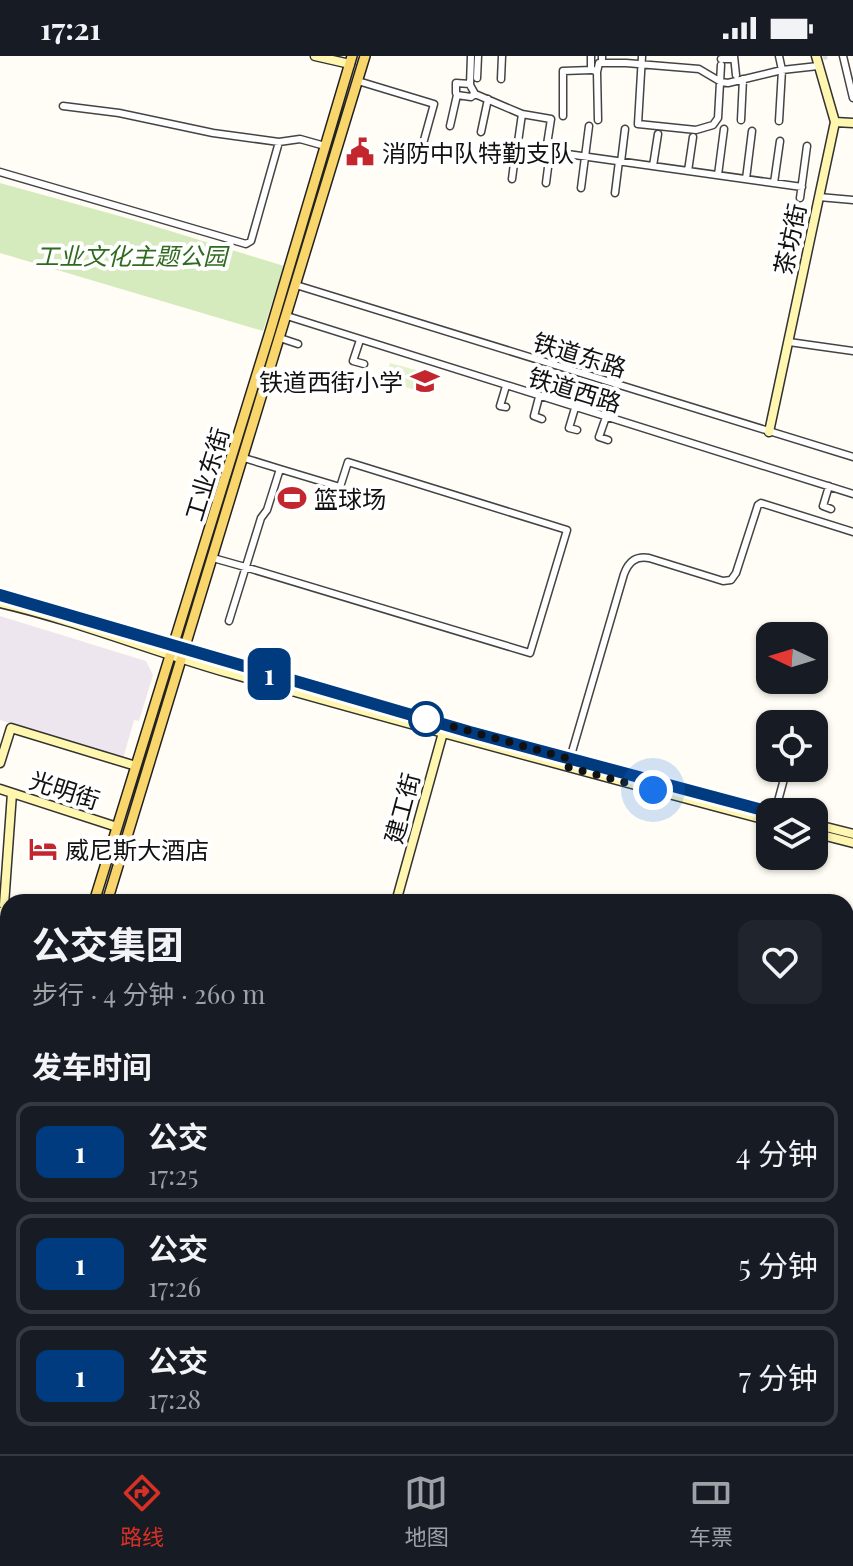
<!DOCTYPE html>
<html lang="zh">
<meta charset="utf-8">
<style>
:root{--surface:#171b24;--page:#20242c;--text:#f1f3f6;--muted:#9ea1a6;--line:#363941;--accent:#d93025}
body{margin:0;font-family:"Playfair Display","Noto Sans SC",serif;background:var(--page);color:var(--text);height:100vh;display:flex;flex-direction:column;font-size:30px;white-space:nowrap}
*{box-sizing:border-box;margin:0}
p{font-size:26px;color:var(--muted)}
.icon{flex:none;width:44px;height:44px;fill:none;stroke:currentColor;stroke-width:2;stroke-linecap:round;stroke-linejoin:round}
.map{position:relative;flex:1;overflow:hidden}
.sheet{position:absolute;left:0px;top:838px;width:854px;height:560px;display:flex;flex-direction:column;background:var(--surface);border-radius:24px 24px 0 0;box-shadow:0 2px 6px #0004}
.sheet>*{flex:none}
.badge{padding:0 16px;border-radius:12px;font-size:28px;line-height:52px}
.needle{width:52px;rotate:274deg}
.controls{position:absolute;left:756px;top:566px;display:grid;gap:16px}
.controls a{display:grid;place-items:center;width:72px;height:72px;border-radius:16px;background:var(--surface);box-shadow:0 2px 6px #0004;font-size:40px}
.you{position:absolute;width:40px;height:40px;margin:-20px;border:6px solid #fff;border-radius:50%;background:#1a73e8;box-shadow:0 0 0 12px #1a73e833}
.map>.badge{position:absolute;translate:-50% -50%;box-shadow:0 0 0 4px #fff}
h2{padding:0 32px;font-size:30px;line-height:72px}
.round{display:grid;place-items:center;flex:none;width:84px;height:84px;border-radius:16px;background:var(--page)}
.head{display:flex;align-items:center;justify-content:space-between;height:136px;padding:0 32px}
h1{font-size:38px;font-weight:700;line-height:60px}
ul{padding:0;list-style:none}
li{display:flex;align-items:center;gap:24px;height:100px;margin:0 16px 12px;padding:0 16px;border:4px solid var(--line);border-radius:16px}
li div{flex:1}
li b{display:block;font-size:30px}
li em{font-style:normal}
li .badge{min-width:88px;font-weight:700;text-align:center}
.status{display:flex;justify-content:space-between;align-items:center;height:56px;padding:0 40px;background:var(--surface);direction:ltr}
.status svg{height:22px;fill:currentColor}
.dock{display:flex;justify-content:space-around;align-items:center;height:112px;border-top:2px solid var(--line);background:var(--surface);font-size:22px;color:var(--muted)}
.dock a{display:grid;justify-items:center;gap:4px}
.dock .selected{color:var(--accent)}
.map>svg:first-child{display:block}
.industrial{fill:#eee6ef}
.green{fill:#d5ebbd}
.pitch{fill:#e6f2cf}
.water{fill:#b9e0f7;stroke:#3f96cf;stroke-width:2}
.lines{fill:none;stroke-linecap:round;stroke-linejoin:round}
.street-tunnel{stroke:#dbdad3;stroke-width:6;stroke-dasharray:6 3;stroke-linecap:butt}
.street-casing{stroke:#444;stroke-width:9}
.secondary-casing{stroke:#333;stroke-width:11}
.primary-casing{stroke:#222;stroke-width:12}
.street{stroke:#fff;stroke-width:6}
.secondary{stroke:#fff6b0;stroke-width:8}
.primary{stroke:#f9d66b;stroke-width:9}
.line-casing{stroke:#fff;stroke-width:18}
.line{stroke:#003b80;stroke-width:12}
.walk{stroke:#111;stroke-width:8;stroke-dasharray:0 14.4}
.stop-dot{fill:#fff;stroke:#003b80;stroke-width:4}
.labels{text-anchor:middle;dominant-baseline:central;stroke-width:8;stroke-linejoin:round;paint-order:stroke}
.poi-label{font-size:24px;fill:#111;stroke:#fff;text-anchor:start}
.street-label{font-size:24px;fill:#111;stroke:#fff}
.park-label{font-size:24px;font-style:italic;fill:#2f6b1f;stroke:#fff}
</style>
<div class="status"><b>17:21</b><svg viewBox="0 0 49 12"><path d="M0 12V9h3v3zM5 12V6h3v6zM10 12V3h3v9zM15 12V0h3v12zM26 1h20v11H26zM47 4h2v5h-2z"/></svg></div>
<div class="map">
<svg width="853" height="1398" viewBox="0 0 853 1398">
<rect width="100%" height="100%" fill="#fffdf5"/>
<!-- industrial -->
<path class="industrial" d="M0,560L146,605L153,619L139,665L134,664L123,703L0,664Z"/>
<!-- green -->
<path class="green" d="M0,127L141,166L284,210L263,275L0,197Z"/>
<!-- pitch -->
<path class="pitch" d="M390,307L434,319L428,338L385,325Z"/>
<!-- water -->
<path class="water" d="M0,865L8,866V993L0,991Z
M846,1095L853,1096V1231L846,1228Z"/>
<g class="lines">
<!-- street-tunnel -->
<path class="street-tunnel" d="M823,1L827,0"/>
<defs>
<path id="street" d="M471,0L470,29L475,38L522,58L551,63L546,95L802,131
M591,0V13L597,16L598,64
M642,0L638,68L696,74L713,69L718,62L721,9
M734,0L736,19
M843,0L853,42
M602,3V0
M721,3H734
M597,16L599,7H626L699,13L721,26L728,27L782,14L818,10
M477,22L478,0
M501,23L502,0
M358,25L434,48L419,102L409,99
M456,37V27L470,28
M63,50L119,57L213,77L279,86L300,83L325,90
M563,60V15L592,14
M741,64L743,23
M779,65L782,14L779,0
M450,70L457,39L471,41L475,38
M481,76L488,43
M518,86L522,58
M621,106L625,73
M653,110L658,78
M688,115L693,81
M0,116L246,188L251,185L279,86
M718,119L724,73
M512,123L516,92L546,95
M746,123L752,75
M546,127L550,96
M774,127L780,85
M581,132L589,70
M615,137L619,105
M819,141L853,144
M800,142L807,90
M296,229L853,401
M287,260L853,438
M280,282L298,288
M360,284L353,305L364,308
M789,286L853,295
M506,330L500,350L506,351
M539,341L534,360L542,363
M575,352L569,372L577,374
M606,361L599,381L608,384
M244,402L280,413
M829,430L823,450L831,453
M213,502L245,511L530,597L567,474L348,406L340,431L280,413L267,454L261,462L229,565
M799,668L800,664
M569,706L624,518C629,505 636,500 649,502L723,525L731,524L736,517L758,449L761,447L853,476
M775,756L787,712
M0,1046L8,1048
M0,1104L8,1079
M0,1219L8,1221
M846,1274L853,1276
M0,1295L8,1297
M846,1315L853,1297
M846,1324L853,1326
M846,1374L853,1351
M829,1390L832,1398
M131,1394L132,1390
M144,1398L146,1390
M178,1398L181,1390
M766,1398L770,1390
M784,1398L787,1390
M800,1398L803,1390"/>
<path id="secondary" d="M315,0L350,8
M835,66L853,67
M769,376L835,66L816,0
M0,539L470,676L770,756
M0,547C78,565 154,596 232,618C411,669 590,717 770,765
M0,707L11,672L136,710
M0,733L117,771
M814,768L853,778
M814,777L853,787
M396,846L444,673
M4,849L12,737
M0,856H8
M846,1057L853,1060
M846,1081L853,1082
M507,1398L512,1390"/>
<path id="primary" d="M94,846L270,276L352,0
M107,846L365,0
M0,1001L8,1003
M0,1013L8,1015
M0,1151L8,1125
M0,1182L8,1156
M846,1244L853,1246
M846,1258L853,1260
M0,1389L56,1398"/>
</defs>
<!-- street casing -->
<use href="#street" class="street-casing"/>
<!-- secondary casing -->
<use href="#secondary" class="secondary-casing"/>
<!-- primary casing -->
<use href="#primary" class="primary-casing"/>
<!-- street -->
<use href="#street" class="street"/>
<!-- secondary -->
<use href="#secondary" class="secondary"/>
<!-- primary -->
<use href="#primary" class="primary"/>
</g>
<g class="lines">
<defs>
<path id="line" d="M0,539L470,676L770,756"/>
</defs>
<!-- line casing -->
<use href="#line" class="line-casing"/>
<!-- line -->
<use href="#line" class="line"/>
<!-- walk -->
<path class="walk" d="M426,663L570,703L568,711L653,734"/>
</g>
<!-- icons -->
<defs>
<symbol id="civic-bare" viewBox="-9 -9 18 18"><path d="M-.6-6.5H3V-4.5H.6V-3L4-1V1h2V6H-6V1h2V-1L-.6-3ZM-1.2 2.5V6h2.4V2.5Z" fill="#c4262e" stroke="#fff" stroke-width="2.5" paint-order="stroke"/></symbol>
<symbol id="school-bare" viewBox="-9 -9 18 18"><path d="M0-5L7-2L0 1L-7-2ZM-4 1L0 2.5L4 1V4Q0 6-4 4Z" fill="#c4262e" stroke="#fff" stroke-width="2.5" paint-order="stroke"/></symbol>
<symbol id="stadium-bare" viewBox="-9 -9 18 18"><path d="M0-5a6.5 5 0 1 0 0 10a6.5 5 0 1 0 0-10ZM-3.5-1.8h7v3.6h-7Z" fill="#c4262e" stroke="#fff" stroke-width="2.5" paint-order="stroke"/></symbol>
<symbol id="hotel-bare" viewBox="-9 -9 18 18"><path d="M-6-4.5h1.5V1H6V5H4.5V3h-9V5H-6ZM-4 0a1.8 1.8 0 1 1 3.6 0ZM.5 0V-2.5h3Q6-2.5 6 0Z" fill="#c4262e" stroke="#fff" stroke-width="2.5" paint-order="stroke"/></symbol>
</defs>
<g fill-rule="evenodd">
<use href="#civic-bare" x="340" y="76" width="40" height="40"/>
<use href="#school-bare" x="405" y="305" width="40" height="40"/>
<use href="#stadium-bare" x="272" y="422" width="40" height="40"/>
<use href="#hotel-bare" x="23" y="773" width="40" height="40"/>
</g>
<!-- markers -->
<circle class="stop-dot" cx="426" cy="663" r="16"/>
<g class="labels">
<!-- poi labels -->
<g class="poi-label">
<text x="382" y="96">消防中队特勤支队</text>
<text x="403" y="325" text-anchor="end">铁道西街小学</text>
<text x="314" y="442">篮球场</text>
<text x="65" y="793">威尼斯大酒店</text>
</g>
<!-- street labels -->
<g class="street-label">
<text transform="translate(789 183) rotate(-78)">茶坊街</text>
<text transform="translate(580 298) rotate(17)">铁道东路</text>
<text transform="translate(575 333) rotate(17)">铁道西路</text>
<text transform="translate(206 418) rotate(-73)">工业东街</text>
<text transform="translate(65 733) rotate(18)">光明街</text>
<text transform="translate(401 752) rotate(-75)">建工街</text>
</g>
<!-- park labels -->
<g class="park-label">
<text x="131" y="199">工业文化主题公园</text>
</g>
</g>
</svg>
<div class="controls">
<a><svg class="needle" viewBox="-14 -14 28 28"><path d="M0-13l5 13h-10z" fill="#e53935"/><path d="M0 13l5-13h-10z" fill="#9ea1a6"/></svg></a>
<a><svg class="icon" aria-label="locate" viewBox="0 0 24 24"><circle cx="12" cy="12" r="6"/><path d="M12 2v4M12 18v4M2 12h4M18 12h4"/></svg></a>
<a><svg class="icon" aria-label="layers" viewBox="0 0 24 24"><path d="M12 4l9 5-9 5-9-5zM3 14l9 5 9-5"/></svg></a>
</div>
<div class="you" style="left:653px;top:734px"></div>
<b class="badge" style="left:269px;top:618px;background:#003b80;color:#fff">1</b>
<section class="sheet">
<div class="head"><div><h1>公交集团</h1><p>步行 · 4 分钟 · 260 m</p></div><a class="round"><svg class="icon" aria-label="heart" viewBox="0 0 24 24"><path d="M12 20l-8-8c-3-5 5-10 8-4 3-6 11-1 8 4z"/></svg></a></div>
<h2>发车时间</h2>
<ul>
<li><span class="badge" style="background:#003b80;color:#fff">1</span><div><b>公交</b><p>17:25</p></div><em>4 分钟</em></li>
<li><span class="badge" style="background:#003b80;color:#fff">1</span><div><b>公交</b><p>17:26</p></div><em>5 分钟</em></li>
<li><span class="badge" style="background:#003b80;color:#fff">1</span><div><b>公交</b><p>17:28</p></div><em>7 分钟</em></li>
</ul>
</section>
</div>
<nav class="dock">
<a class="selected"><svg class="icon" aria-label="directions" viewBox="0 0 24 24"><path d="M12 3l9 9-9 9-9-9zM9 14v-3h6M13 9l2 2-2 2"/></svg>路线</a>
<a><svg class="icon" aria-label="map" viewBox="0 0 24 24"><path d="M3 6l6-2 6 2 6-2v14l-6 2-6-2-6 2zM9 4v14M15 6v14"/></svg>地图</a>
<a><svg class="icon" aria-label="tickets" viewBox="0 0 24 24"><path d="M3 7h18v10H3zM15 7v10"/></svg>车票</a>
</nav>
